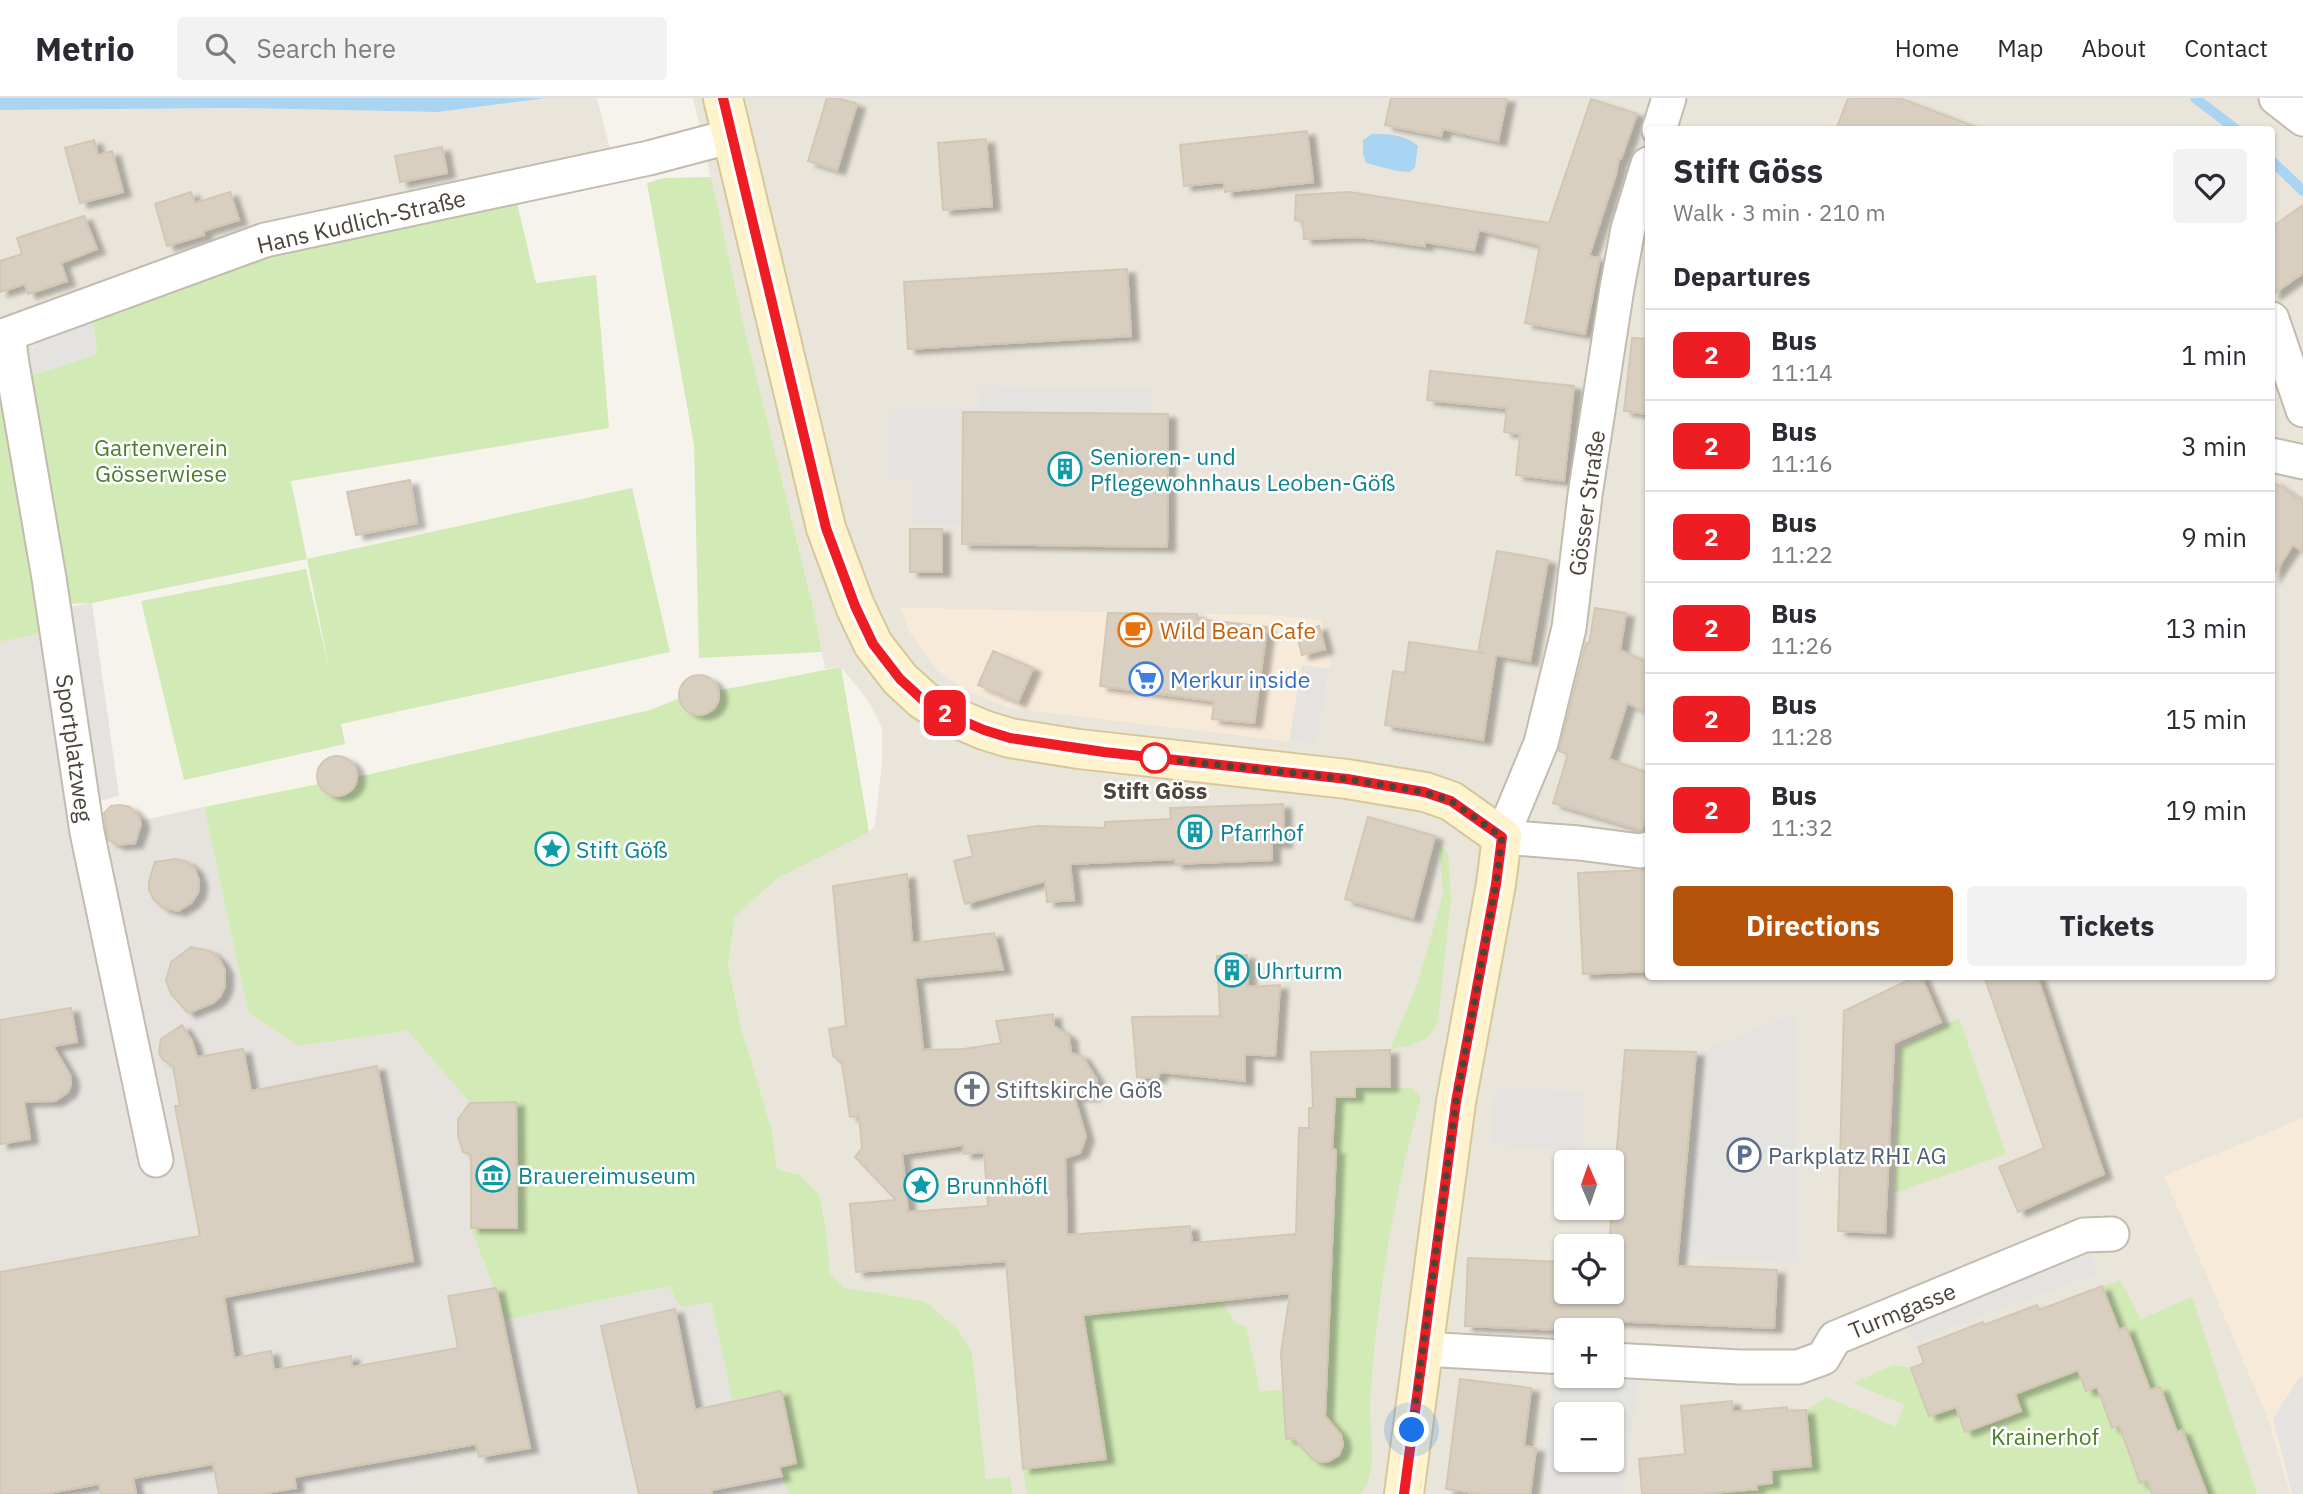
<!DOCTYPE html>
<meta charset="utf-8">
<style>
:root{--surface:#fff;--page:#f2f2f3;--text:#2b2b33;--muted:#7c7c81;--line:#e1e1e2;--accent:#b45309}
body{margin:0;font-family:"IBM Plex Sans",sans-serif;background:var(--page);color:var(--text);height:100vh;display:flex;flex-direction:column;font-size:26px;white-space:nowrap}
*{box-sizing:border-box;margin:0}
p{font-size:23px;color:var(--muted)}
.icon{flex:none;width:38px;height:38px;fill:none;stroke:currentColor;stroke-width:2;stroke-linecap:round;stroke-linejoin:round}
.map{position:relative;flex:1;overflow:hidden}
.side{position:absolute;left:1645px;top:28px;width:630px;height:854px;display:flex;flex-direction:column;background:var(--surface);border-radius:7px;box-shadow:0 2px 5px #0004}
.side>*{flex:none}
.badge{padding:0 14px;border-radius:10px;font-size:24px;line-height:46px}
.needle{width:46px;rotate:358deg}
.tools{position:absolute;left:1554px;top:1052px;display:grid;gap:14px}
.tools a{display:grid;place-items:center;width:70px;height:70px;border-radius:7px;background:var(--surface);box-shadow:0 2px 5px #0004;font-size:35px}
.you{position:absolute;width:35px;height:35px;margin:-18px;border:5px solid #fff;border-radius:50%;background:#1a73e8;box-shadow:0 0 0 10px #1a73e833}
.map>.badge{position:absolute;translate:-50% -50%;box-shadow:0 0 0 4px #fff}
h2{padding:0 28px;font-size:26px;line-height:63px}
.round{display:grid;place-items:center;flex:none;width:74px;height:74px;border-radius:7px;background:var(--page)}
.head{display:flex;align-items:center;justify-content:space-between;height:119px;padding:0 28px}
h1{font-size:33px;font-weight:800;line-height:52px}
.action{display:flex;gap:14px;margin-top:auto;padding:14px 28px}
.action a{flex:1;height:80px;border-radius:7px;background:var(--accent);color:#fff;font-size:28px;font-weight:800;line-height:80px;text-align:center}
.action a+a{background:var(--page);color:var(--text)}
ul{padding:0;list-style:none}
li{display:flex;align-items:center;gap:21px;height:91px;padding:0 28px;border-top:2px solid var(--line)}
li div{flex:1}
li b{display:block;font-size:26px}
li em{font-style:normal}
li .badge{min-width:77px;font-weight:700;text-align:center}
header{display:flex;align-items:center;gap:42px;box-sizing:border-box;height:98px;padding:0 35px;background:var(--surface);border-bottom:2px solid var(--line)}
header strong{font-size:33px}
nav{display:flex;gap:38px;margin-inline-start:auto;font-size:24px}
.search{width:490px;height:63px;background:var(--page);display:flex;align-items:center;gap:18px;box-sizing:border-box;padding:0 24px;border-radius:7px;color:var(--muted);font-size:26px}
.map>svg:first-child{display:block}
.residential{fill:#eae5da;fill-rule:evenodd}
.commercial{fill:#f7ead8}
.industrial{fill:#e6e2dd}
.green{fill:#d2eab5}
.parking{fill:#e5e3e0;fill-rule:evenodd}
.water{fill:#a9d4f2}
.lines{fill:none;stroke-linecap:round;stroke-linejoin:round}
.stream{stroke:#a9d4f2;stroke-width:10}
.building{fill:#d8cfc1;stroke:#d3c7b4;stroke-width:2;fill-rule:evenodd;filter:url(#shadow)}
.street-casing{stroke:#c2bbae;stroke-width:37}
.secondary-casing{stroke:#d6c79b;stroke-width:42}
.street{stroke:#fff;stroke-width:33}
.secondary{stroke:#fff3cd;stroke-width:38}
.line-casing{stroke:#fff;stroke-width:16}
.line{stroke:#ee1d23;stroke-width:10}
.walk{stroke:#4b4439;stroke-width:7;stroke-dasharray:0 12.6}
.stop-dot{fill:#fff;stroke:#ee1d23;stroke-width:3.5}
.labels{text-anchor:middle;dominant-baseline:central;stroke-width:5;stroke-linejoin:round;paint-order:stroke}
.street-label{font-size:23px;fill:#4b4439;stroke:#fff}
.park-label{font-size:23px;fill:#4a7f2a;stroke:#fff}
.culture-label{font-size:23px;fill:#0d838f;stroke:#fff;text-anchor:start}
.food-label{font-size:23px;fill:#c56008;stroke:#fff;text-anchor:start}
.shop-label{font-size:23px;fill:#366cbe;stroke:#fff;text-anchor:start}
.stop-label{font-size:23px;font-weight:bold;fill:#4b4439;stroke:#fff}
.worship-label{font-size:23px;fill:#5b616d;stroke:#fff;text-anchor:start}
.service-label{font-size:23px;fill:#4e5e75;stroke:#fff;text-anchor:start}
</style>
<header>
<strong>Metrio</strong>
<div class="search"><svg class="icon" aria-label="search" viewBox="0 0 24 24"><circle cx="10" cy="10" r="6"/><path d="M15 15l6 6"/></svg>Search here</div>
<nav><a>Home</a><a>Map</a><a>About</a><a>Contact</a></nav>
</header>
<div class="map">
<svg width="2303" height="1396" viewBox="0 0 2303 1396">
<defs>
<filter id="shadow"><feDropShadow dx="8" dy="4.5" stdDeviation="2" flood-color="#0004"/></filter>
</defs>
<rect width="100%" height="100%" fill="#f6f3ec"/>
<!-- residential -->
<path class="residential" d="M547,0H597L619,85L244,158L39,240L29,256L0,262V12L236,10L438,14Z
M693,0H2303V1396H1013L1010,1379L986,1381L972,1254L926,1204L881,1195L844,1190L830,1175L826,1131L819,1096L800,1077L777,1071L772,1032L741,929L728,867L735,818L778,780L869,734L875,727L882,665V630L867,601L841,569L825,571L813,508L746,237ZM1648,32H2272V878H1648ZM902,510L1283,518L1330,565L1318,646L1009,610L939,574L909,533ZM1566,1064H1612V1110H1566ZM1566,1148H1612V1194H1566ZM1566,1232H1612V1278H1566ZM1566,1316H1612V1362H1566Z"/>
<!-- commercial -->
<path class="commercial" d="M901,510L1283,518L1321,522L1330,565L1318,647L1009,610L966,592L939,574L909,533Z
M2303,1020V1396H2290L2268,1321L2164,1078Z"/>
<!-- industrial -->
<path class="industrial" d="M44,535L78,736L204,709L248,915L298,948L408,933L470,1005L458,1021V1038L463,1054L471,1057V1131L506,1222L670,1188L711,1204L732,1302L781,1293L796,1365L782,1378L788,1396H0V544Z"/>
<!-- green -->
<path class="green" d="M711,79L746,237L813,508L822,554L699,560L694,347L647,85L664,80Z
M517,105L536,185L596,177L609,330L291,383L307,461L632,390L670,554L341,626L345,646L184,682L141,503L306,471L330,575L307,461L92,505L63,506L27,279L97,256L92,221L244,163Z
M0,268L44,535L0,544Z
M841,569L869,734L778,780L735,818L728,867L741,929L772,1032L777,1071L800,1077L819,1096L826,1131L830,1175L844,1190L881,1195L926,1204L957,1231L972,1254L986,1381L1010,1379L1013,1396H788L779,1369L796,1364L781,1293L732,1302L711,1204L681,1209L669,1188L506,1222L471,1131L517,1130L516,1005H470L408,933L298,948L248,915L204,709L318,686L323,693L337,699L349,694L357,679L650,612L680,600Z
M1439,746L1448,755L1451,801L1438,922C1433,944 1410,948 1390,951L1418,885L1443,796Z
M1959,920L2006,1056L1894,1095L1900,949Z
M1355,989L1412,990L1421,1000C1401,1070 1388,1139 1379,1211C1375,1245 1371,1278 1370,1312C1370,1339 1378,1373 1361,1396H1027L1023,1371L1106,1361L1083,1217L1221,1202L1236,1226L1246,1228L1260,1293L1283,1292L1286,1340H1303C1309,1396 1373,1340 1325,1325L1336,1052L1332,1051L1335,999H1355Z
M2120,1182L2141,1221L2192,1199L2257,1396H1701L1738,1385L1739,1393L1756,1391V1387L1772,1385L1771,1372L1811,1368L1806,1312L1826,1299L1896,1329L1904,1307L1853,1285L1893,1267L1911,1270L1923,1265L1918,1249L2037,1207L2040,1212Z"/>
<!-- parking -->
<path class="parking" d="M92,221L97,256L27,279L29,256L39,240Z
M979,288L1152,290V316L963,314L962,427L913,426V381L888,380L889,309L978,310Z
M92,505L119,698L84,707L69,509Z
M1302,567L1329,571L1318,647L1289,643Z
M1795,914L1798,1165L1685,1159L1698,955Z
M1495,989L1585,994L1582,1053L1491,1047Z
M2083,1144L2101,1175L1914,1243L1900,1219Z
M1554,1275L1639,1280L1624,1396H1540ZM1566,1316H1612V1362H1566Z
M2303,1279V1396H2292L2273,1321L2299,1280Z"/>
<!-- water -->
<path class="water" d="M0,0H547L438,14L236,10L0,12Z
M1372,36C1387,35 1407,38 1418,48L1415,69L1410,74L1397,73L1366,65L1363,56V42Z"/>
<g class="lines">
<!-- stream -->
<path class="stream" d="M2195,0L2237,32
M2272,63L2303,93"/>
</g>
<!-- building -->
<path class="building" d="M827,0H837L857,6L837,72L808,63Z
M1391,0H1507L1498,43L1443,31L1441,38L1385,27Z
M1848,0H1899L1976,29L1975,32H1836Z
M1591,1L1637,16L1621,61H1619L1616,76L1589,158L1600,160L1585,236L1525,225L1540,147L1479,132L1474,152L1425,144V148L1359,139L1304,141L1303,124L1295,122L1296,97L1349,94L1549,125Z
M1307,33L1313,84L1225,94L1224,84L1184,88L1180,47Z
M986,41L992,108L943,112L938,45Z
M94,42L98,57L112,53L123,94L80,105L65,50Z
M442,49L447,75L400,84L395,58Z
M191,94L195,105L230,94L239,122L203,133L204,137L167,148L155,106Z
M2303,107V175L2272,197V129Z
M84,118L97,151L61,165L67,183L28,196L25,186L0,194V163L22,156L17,140Z
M1127,171L1131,238L908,251L904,184Z
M1632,240L1648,241V316L1624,313Z
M1430,273L1574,288L1564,383L1516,377L1520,336L1504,334L1507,310L1427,302Z
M963,314L1168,316L1167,449L962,446Z
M410,382L417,425L356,437L347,394Z
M2272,383L2303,404V454L2293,447L2272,479Z
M910,431H942V474H910Z
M1497,453L1548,462L1530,563L1496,557L1483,642L1385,627L1393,573L1405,575L1409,544L1485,555L1478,554Z
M1595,510L1626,515L1620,552L1648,565V615L1627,605L1609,661L1648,675V713L1642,732L1553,705L1568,656L1559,653L1586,545L1589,546Z
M1108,515L1197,516V521L1267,529L1254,625L1212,621L1214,603L1100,588Z
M1319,528L1325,551L1302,557L1296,534Z
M993,553L1033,570L1018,604L978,587Z
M679 597a20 20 0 1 1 40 0a20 20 0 1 1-40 0Z
M317 678a20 20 0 1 1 40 0a20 20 0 1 1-40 0Z
M1283,706L1284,745H1272V762L1175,766V761L1070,766L1074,802L1047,804L1045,783L965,806L954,763L973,758L968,738L1038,728L1105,730V724L1171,721L1170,710Z
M120,707L130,709L138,717L141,726L135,745L118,747L108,742L104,715L111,708Z
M1368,719L1435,738L1413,820L1345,801Z
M176,761L187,764L195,771L199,783L198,795L191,805L178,813L163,810L154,802L149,792V783L155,764Z
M1646,772L1648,805V873L1583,876L1578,775Z
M907,776L912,845L994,835L1003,871L915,880L923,952L964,951L1001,945L996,923L1053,916L1054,928L1069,938L1071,955L1082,958L1097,982L1092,998H1074L1086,1039L1080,1055L1065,1060L1067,1137L1190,1128L1192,1145L1296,1136L1299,1030H1309V1010H1313L1311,954L1390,952V989H1355V999H1335L1332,1051L1336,1052L1325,1318L1341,1337L1343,1347L1339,1357L1327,1364H1319L1312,1361L1294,1340L1286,1341L1281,1255L1290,1195L1083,1217L1106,1361L1023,1371L1006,1163L856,1174L850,1106L896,1102L855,1059L862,1050L859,1018L850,1019L842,966L833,958L829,931L846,928L833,788ZM963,1047L964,1056L984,1054L988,1108L908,1114L902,1056Z
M191,849L210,853L219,861L225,872V888L220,899L213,905L188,915L171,896L166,883L171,864Z
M1247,857L1248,889L1280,887L1275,958L1245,956V983L1160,974L1158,980L1137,979L1132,919L1220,918L1217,858Z
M1917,878H1921L1941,924L1894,945L1885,1135L1838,1133L1844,913Z
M1984,878H2037L2104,1076L2018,1114L1999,1069L2044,1050Z
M71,910L77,944L53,948L70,977L71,986L68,994L55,1003L24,1004L30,1041L0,1046V922Z
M182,927L192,943L197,959L243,951L251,993L377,968L413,1163L224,1199L234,1260L271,1253L274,1272L351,1258L352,1269L458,1250L448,1198L496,1190L530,1350L479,1359L476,1346L294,1379L296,1390L261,1396H219L213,1366L133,1380L136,1396H101L99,1386L43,1396H0V1174L200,1138L175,1008H180L173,968L163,962L159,955L161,941Z
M1625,952L1696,954L1677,1168L1777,1172L1774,1230L1562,1221V1232L1465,1228L1468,1160L1566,1164V1194H1612V1148H1609Z
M516,1004L517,1130H471V1057L463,1054L458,1038V1021L470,1005Z
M2102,1188L2119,1232L2126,1229L2150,1292L2160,1289L2177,1334L2182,1332L2207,1396H2152L2147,1382L2140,1385L2119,1327L2112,1330L2097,1289L2086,1293L2078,1272L2015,1296L2021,1313L1965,1334L1956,1309L1929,1318L1911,1270L1924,1265L1918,1249L1983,1224L1984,1227L2037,1207L2039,1212Z
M675,1211L695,1312L781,1293L796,1365L779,1369L782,1378L712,1392V1396H639L601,1228Z
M1460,1281L1531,1290L1524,1348L1536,1350L1530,1396H1482L1446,1391Z
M1732,1303L1733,1314L1787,1309V1313L1806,1312L1811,1368L1771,1372L1772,1385L1756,1387L1757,1391L1700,1396H1642L1639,1361L1685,1356L1681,1308Z"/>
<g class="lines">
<defs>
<path id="street" d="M2276,0L2303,21
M1659,32L1669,0
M1648,66L1628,131L1617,190L1585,397L1569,530L1541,645L1502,739L1579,745L1640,753L1648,751
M2272,221L2303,312
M8,236L12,266L49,480L87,734L156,1062
M0,239L265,142L649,60L732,38
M2272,357L2303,364
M1422,1251L1566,1259
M1612,1262L1740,1269H1798L1823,1260L1835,1240L2084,1137L2112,1136"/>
<path id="secondary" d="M723,0L826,430L855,508L873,546L900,581L923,602L942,614L984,632L1010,640L1079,651L1347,681L1425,694L1451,703L1502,739L1496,786L1456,1004L1404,1396"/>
</defs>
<!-- street casing -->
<use href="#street" class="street-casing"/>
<!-- secondary casing -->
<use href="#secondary" class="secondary-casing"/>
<!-- street -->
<use href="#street" class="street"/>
<!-- secondary -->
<use href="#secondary" class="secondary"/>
</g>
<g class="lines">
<defs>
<path id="line" d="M723,0L826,430L855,508L873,546L900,581L923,602L942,614L984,632L1010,640L1104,654L1347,681L1424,694L1451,703L1502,739L1496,786L1456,1004L1404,1396"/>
</defs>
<!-- line casing -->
<use href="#line" class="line-casing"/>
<!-- line -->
<use href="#line" class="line"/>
<!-- walk -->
<path class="walk" d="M1155,660L1347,681L1424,694L1451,703L1502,739L1496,786L1456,1004L1412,1332"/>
</g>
<!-- icons -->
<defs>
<symbol id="building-ring" viewBox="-11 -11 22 22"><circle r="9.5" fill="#fff" stroke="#0f9aa8" stroke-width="1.5"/><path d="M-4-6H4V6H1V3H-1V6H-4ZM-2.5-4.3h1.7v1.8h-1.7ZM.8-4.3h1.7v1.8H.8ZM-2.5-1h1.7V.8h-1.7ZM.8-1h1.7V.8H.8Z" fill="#0f9aa8"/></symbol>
<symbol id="cafe-ring" viewBox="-11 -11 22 22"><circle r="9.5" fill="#fff" stroke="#e8710a" stroke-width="1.5"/><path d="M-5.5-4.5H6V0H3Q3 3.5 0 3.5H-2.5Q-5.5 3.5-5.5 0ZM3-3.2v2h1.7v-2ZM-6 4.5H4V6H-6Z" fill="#e8710a"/></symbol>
<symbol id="supermarket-ring" viewBox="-11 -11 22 22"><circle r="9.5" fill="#fff" stroke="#3f7fe0" stroke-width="1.5"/><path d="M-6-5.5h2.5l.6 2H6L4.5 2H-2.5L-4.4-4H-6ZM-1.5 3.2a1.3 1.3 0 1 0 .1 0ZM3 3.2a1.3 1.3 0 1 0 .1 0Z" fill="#3f7fe0"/></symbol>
<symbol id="sight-ring" viewBox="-11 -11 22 22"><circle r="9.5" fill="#fff" stroke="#0f9aa8" stroke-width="1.5"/><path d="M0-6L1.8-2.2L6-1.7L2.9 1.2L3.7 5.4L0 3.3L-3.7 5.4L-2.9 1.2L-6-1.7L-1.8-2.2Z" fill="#0f9aa8"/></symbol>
<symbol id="church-ring" viewBox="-11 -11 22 22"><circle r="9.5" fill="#fff" stroke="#6b7280" stroke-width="1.5"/><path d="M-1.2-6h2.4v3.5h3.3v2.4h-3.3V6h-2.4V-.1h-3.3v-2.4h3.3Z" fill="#6b7280"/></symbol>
<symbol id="parking-ring" viewBox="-11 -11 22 22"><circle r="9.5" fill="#fff" stroke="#5c6f8a" stroke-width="1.5"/><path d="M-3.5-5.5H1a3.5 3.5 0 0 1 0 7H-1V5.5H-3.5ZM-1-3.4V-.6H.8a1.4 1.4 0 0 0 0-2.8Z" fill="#5c6f8a"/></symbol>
<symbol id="museum-ring" viewBox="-11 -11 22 22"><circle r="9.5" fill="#fff" stroke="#0f9aa8" stroke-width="1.5"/><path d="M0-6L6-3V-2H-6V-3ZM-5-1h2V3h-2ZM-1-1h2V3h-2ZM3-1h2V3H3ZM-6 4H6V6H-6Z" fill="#0f9aa8"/></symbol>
</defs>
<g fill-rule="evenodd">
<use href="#building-ring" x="1046" y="352" width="38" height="38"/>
<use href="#cafe-ring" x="1116" y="513" width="38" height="38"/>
<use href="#supermarket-ring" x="1127" y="562" width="38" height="38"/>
<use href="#building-ring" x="1176" y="715" width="38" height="38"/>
<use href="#sight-ring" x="533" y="732" width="38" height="38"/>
<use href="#building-ring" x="1213" y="853" width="38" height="38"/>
<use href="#church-ring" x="953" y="972" width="38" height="38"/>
<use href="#parking-ring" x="1725" y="1038" width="38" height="38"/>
<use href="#museum-ring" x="474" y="1058" width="38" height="38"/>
<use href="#sight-ring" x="902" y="1068" width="38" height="38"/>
</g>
<!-- markers -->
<circle class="stop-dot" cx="1155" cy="660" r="14"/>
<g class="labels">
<!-- street labels -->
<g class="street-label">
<text transform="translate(361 123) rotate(-13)">Hans Kudlich-Straße</text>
<text transform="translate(1586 405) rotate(-82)">Gösser Straße</text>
<text transform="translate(75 650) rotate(82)">Sportplatzweg</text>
<text transform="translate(1902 1212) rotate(-22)">Turmgasse</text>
</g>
<!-- park labels -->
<g class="park-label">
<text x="161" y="349">Gartenverein<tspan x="161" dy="26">Gösserwiese</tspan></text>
<text x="2045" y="1338">Krainerhof</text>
</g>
<!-- culture labels -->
<g class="culture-label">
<text x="1090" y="358">Senioren- und<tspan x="1090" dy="26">Pflegewohnhaus Leoben-Göß</tspan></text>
<text x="1220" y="734">Pfarrhof</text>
<text x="576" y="751">Stift Göß</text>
<text x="1256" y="872">Uhrturm</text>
<text x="518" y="1077">Brauereimuseum</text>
<text x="946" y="1087">Brunnhöfl</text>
</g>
<!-- food labels -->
<g class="food-label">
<text x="1160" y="532">Wild Bean Cafe</text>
</g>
<!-- shop labels -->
<g class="shop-label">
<text x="1170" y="581">Merkur inside</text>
</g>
<!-- stop labels -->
<g class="stop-label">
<text x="1155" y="692">Stift Göss</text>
</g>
<!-- worship labels -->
<g class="worship-label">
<text x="996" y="991">Stiftskirche Göß</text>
</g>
<!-- service labels -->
<g class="service-label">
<text x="1768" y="1057">Parkplatz RHI AG</text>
</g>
</g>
</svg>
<div class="tools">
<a><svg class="needle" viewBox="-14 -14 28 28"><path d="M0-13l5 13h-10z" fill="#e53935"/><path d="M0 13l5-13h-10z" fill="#7c7c81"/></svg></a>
<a><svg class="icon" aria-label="locate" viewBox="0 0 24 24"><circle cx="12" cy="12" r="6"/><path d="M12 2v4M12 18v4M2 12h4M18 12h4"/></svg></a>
<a>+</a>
<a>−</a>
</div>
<div class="you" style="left:1412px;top:1332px"></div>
<b class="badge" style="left:945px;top:615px;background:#ee1d23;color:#fff">2</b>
<section class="side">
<div class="head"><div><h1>Stift Göss</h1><p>Walk · 3 min · 210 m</p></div><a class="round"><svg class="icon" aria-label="heart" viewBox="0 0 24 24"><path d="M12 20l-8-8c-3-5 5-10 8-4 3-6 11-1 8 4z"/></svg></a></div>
<h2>Departures</h2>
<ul>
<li><span class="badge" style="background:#ee1d23;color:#fff">2</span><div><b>Bus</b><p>11:14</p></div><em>1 min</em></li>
<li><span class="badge" style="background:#ee1d23;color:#fff">2</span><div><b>Bus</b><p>11:16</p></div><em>3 min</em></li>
<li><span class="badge" style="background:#ee1d23;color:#fff">2</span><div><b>Bus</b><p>11:22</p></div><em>9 min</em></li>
<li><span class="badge" style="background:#ee1d23;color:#fff">2</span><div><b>Bus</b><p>11:26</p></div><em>13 min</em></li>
<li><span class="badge" style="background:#ee1d23;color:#fff">2</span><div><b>Bus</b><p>11:28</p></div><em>15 min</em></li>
<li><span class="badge" style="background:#ee1d23;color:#fff">2</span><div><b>Bus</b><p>11:32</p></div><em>19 min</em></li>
</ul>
<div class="action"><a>Directions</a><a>Tickets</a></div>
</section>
</div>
